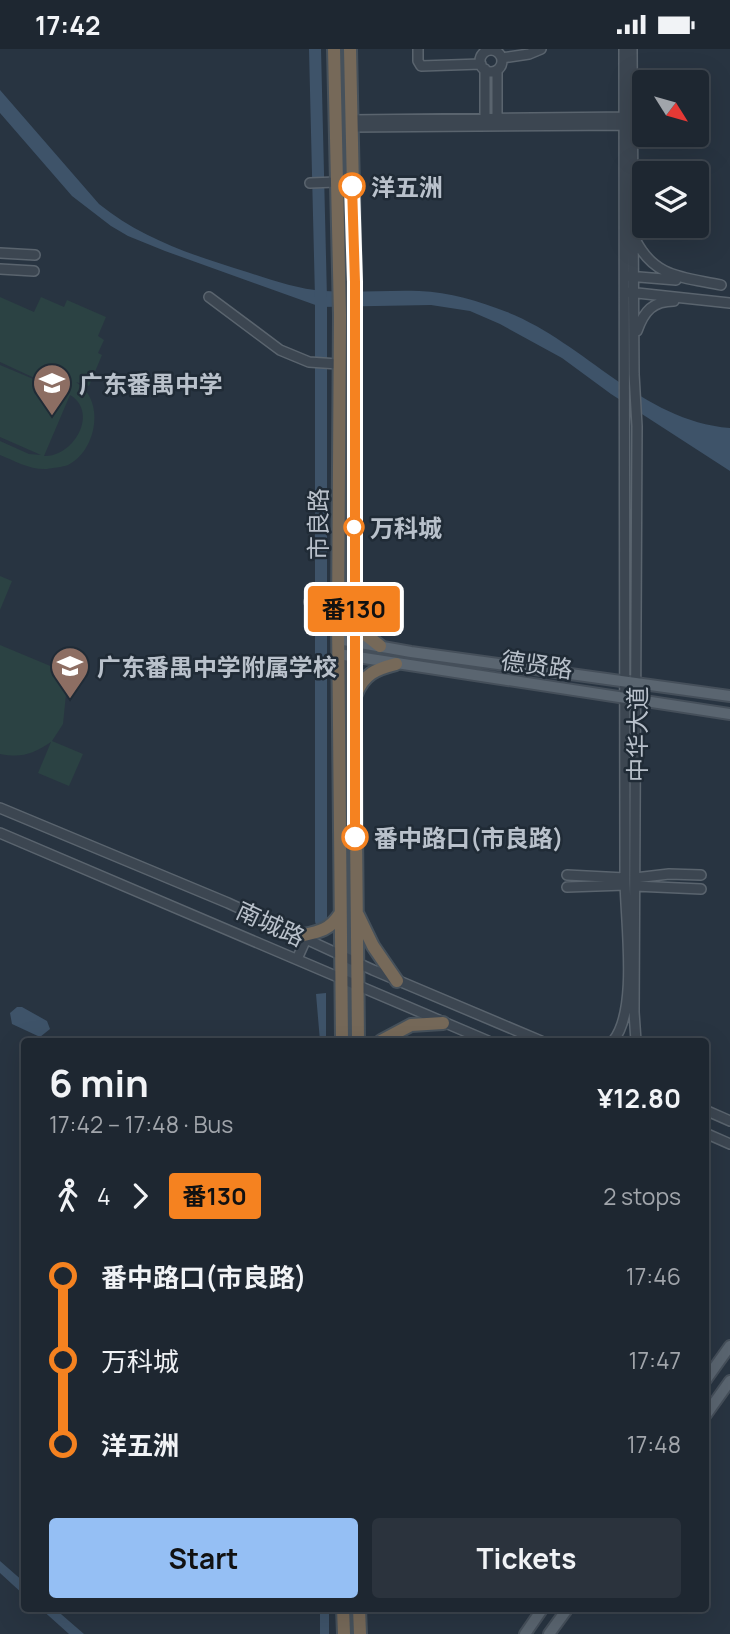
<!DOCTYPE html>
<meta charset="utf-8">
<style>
:root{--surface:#1e2731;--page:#2b333d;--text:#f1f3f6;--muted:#a1a5ab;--line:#3c444d;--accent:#95bff4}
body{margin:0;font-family:Manrope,"Noto Sans SC",sans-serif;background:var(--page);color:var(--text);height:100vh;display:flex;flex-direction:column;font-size:26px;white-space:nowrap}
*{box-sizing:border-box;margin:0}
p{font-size:23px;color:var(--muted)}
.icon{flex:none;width:38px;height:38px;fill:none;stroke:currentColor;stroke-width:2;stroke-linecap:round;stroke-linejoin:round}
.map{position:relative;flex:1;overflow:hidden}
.panel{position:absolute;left:21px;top:989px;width:688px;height:574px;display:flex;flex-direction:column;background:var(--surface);border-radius:7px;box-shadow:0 7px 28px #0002,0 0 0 2px var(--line)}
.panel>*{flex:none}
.badge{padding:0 14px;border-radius:5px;font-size:24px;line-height:46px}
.needle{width:46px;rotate:127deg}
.tools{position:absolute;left:632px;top:21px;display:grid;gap:14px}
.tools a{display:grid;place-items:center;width:77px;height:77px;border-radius:7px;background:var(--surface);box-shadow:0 7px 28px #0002,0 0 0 2px var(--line);font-size:35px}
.map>.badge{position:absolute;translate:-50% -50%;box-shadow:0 0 0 4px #fff}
.legs{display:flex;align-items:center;gap:10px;height:77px;padding:0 28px;font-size:23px}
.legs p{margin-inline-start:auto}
.overview{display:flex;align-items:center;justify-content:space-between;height:119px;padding:0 28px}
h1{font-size:38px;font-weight:700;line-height:52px}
.button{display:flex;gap:14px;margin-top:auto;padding:14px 28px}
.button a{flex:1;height:80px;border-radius:7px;background:var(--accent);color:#111;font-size:28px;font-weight:700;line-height:80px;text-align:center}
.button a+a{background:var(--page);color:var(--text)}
ul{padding:0 28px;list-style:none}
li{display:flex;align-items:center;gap:24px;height:84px;font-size:26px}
li i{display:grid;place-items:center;width:10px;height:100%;margin:0 9px;background:currentColor}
li i::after{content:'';width:18px;height:18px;margin:-9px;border:5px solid;border-radius:50%;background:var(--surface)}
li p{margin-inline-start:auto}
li:first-child i{background:linear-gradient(#0000 50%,currentColor 0)}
li:last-child i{background:linear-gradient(currentColor 50%,#0000 0)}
.status{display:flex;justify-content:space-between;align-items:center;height:49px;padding:0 35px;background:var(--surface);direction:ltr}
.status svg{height:19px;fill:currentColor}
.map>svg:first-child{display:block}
.green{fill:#2b4243;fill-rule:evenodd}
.water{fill:#3e5369}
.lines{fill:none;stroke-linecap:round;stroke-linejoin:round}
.river{stroke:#3e5369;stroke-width:12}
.minor-casing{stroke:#5a646e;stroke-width:12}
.major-casing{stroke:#454f5a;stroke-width:14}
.highway-casing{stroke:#46515b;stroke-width:16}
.minor{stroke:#3c4651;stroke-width:9}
.major{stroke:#5a6570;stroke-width:10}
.highway{stroke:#766959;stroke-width:12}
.line-1-casing{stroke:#fff;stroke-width:16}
.line-1{stroke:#f58220;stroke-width:10}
.stop-1-dot{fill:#fff;stroke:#f58220;stroke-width:3.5}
.labels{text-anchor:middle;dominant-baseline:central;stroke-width:5;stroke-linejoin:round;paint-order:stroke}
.stop-label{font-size:24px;font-weight:bold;fill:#b9c1cb;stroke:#202b36;text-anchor:start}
.poi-label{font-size:24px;font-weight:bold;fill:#b9c1cb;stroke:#202b36;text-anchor:start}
.street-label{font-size:24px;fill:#b9c1cb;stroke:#202b36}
</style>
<div class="status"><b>17:42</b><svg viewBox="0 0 49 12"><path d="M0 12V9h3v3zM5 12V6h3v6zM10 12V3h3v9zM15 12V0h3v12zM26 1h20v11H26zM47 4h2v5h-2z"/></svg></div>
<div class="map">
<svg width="730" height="1585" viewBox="0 0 730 1585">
<rect width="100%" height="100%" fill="#283441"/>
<!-- green -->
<path class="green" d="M0,248L34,263L41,248L64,258L67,251L106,268L98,287L104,291L98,304L102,306L89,337L76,333C80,336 85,340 88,345C102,367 92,404 68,416C63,418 52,419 47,420C30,421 15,412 0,406V392L29,405L41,406L0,388V316L69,345L0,313ZM70,346C99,363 74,408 44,407Z
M0,527L12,532L0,561Z
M0,596L72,626L66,645L63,675L52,692L83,705L69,737L38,724L51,693C32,705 23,709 0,705Z"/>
<!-- water -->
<path class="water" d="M0,41L99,155C142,190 195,207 247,223C272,231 297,240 324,242C356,244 388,241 419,242C450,243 478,252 507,263C586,294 640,371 730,379V422L611,345L562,309L500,275L470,262L431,256L321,258L165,202L128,187L111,177L72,147L0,64Z
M326,944V992H320L316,945Z
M17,958H22L47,972L50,980L40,988L12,975L10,964Z
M0,1512L24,1533V1546L0,1524Z
M40,1559H54L84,1585H69Z
M320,1559H329V1585H320Z"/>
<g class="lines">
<!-- river -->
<path class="river" d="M315,0L321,249V872"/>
<defs>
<path id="minor" d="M418,0V12L421,17L481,15
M632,0L634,325L637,377L634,963L636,992
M480 12a11 11 0 1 1 22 0a11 11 0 1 1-22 0Z
M502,9L529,5L541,0
M485,20V69
M497,21V69
M351,71L631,68
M351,78L629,76
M310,134L336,133
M635,190C654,229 683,228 721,236
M0,204L35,206
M0,220L34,222
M627,227L676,231
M628,243L730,254
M209,248L280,301L309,313L338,315
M637,282C644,262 653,252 674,252
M309,553L338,551
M0,759L228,854L373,921L541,992
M0,784L488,992
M567,826L625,829
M635,829L669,825L701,826
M635,837L701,840
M567,838L625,836
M297,910L306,890
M613,992C639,961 625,870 625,829L624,0
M705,1061L730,1072
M705,1084L730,1095"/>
<path id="major" d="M338,590L411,603L730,647
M338,605L730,665
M705,1332L730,1297
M705,1367L730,1332
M525,1585L543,1559
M549,1585L568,1559"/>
<path id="highway" d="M334,0L340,266L338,570L342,992
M350,0L355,233L354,570L358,992
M354,570L361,582L380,597
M356,645C364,625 376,620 396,615
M358,866L373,897L397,932
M299,887C318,883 329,882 340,865
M381,992L411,976L443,974
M343,1559L344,1585
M359,1559L360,1585"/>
</defs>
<!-- minor casing -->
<use href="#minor" class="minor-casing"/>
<!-- major casing -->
<use href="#major" class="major-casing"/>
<!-- highway casing -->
<use href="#highway" class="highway-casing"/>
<!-- minor -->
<use href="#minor" class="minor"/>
<!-- major -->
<use href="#major" class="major"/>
<!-- highway -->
<use href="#highway" class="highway"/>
</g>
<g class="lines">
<defs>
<path id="line-1" d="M352,137L355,233V788"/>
</defs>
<!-- line-1 casing -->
<use href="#line-1" class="line-1-casing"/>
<!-- line-1 -->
<use href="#line-1" class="line-1"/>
</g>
<!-- icons -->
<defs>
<symbol id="school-pin" viewBox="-11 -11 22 30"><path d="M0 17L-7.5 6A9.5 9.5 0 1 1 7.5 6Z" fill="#8d6e63" stroke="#202b36"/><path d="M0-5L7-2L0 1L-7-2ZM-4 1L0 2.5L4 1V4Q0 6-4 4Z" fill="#fff"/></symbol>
</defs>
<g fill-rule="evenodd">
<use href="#school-pin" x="30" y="312" width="44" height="60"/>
<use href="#school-pin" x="48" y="595" width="44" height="60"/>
</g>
<!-- markers -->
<g class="stop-1-dot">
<circle cx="352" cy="137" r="12"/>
<circle cx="354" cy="478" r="9"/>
<circle cx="355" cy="788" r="12"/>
</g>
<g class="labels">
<!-- stop labels -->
<g class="stop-label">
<text x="371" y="137">洋五洲</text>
<text x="370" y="478">万科城</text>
<text x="374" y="788">番中路口(市良路)</text>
</g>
<!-- poi labels -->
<g class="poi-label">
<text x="79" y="334">广东番禺中学</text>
<text x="97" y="617">广东番禺中学附属学校</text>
</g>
<!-- street labels -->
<g class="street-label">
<text transform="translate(317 475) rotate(-90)">市良路</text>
<text transform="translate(537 615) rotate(8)">德贤路</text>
<text transform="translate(636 685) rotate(-90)">中华大道</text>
<text transform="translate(271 874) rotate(25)">南城路</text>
</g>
</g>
</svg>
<div class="tools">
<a><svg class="needle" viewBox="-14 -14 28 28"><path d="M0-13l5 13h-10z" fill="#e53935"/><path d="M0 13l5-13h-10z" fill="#a1a5ab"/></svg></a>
<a><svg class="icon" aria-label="layers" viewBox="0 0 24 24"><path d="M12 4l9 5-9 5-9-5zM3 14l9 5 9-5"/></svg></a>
</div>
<b class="badge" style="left:354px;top:560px;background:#f58220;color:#111">番130</b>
<section class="panel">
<div class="overview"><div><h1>6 min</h1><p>17:42 – 17:48 · Bus</p></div><b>¥12.80</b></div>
<div class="legs"><svg class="icon" aria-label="walk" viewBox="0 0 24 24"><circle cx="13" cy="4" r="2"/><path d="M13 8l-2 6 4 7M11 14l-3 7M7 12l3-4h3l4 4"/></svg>4<svg class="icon" aria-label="forward" viewBox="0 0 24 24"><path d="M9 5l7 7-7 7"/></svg><b class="badge" style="background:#f58220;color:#111">番130</b><p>2 stops</p></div>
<ul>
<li><i style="color:#f58220"></i><b>番中路口(市良路)</b><p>17:46</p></li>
<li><i style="color:#f58220"></i><span>万科城</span><p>17:47</p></li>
<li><i style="color:#f58220"></i><b>洋五洲</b><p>17:48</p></li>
</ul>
<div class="button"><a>Start</a><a>Tickets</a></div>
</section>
</div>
